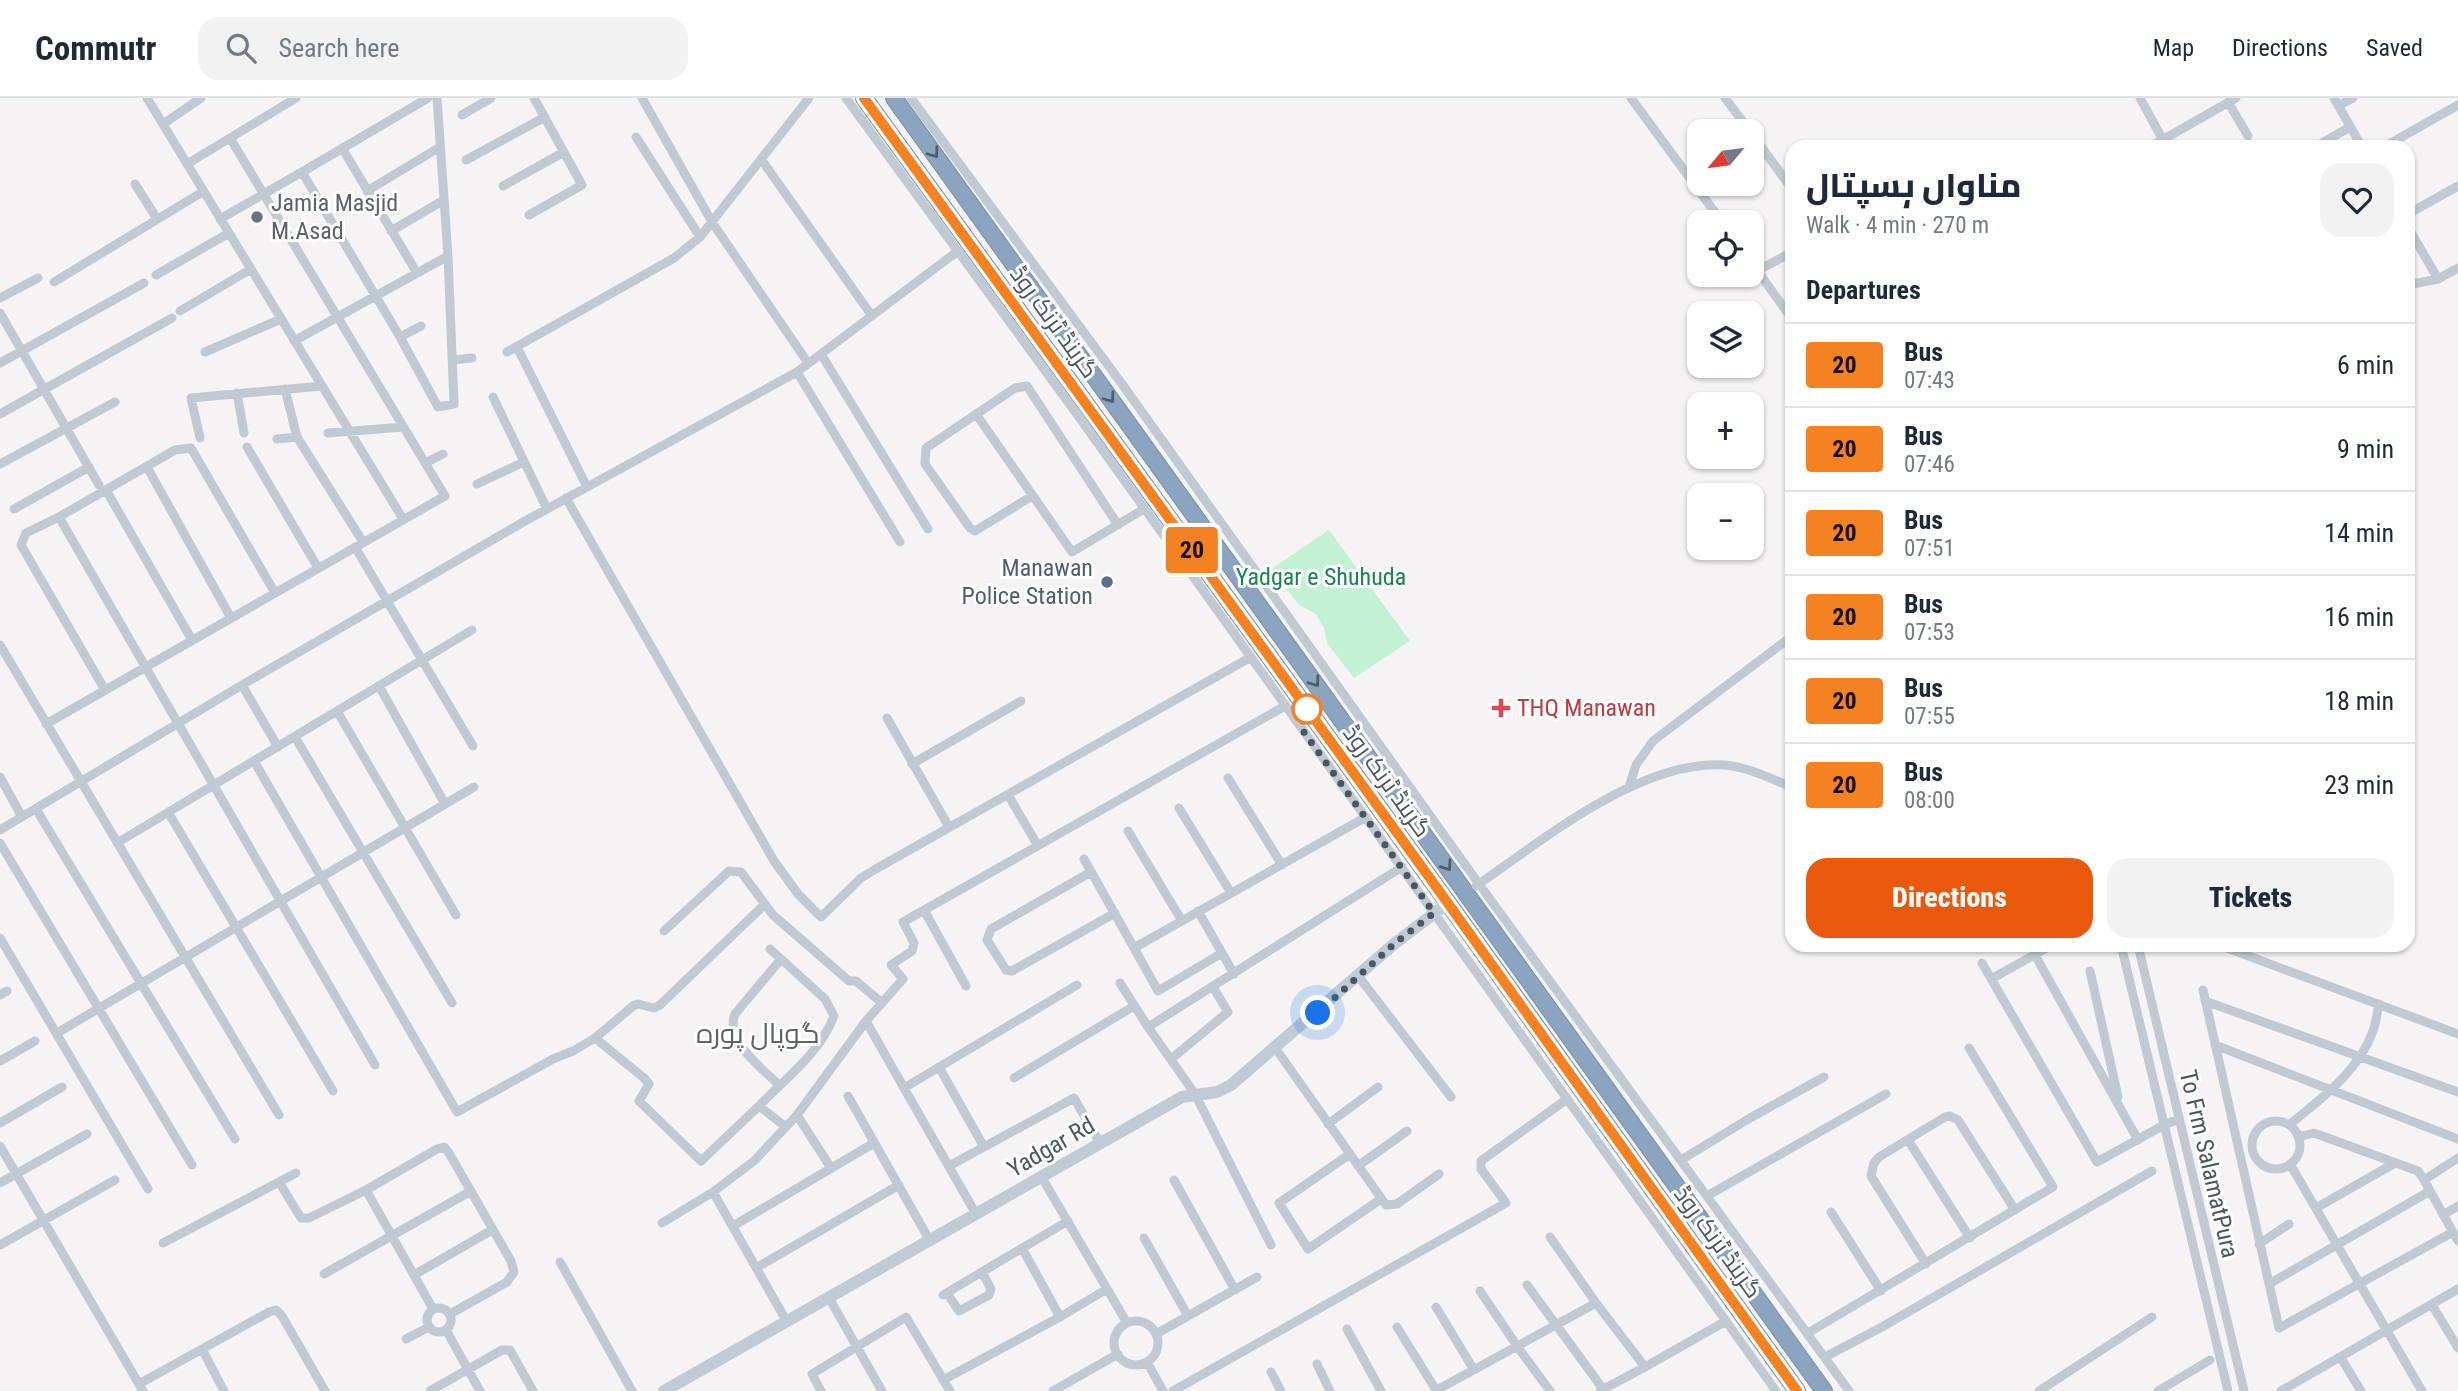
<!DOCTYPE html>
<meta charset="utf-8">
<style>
:root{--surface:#fff;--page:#f2f2f3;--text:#1f2937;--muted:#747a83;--line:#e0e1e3;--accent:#ea580c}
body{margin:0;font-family:"Roboto Condensed",Cairo,sans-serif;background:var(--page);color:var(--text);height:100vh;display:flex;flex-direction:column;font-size:26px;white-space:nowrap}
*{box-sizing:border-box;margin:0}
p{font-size:23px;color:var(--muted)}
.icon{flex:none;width:38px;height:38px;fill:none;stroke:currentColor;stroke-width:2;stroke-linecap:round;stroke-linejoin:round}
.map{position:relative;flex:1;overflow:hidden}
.drawer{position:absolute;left:1785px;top:42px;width:630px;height:812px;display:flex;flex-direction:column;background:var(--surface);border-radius:21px;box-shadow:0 2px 5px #0004}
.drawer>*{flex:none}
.badge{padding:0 14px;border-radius:5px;font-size:24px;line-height:46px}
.needle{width:46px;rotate:241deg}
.fabs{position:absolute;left:1687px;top:21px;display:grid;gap:14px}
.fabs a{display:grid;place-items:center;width:77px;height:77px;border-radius:14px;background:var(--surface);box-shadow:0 2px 5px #0004;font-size:35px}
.you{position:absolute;width:35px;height:35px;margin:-18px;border:5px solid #fff;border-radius:50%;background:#1a73e8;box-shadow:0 0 0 10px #1a73e833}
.map>.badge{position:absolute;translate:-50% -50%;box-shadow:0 0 0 4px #fff}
h2{padding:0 21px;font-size:26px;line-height:63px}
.round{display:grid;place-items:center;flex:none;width:74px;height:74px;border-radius:21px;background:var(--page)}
.headline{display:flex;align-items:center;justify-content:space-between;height:119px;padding:0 21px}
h1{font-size:33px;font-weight:800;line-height:52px}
.primary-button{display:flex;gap:14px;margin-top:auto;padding:14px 21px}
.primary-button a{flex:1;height:80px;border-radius:21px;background:var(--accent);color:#fff;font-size:28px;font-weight:800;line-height:80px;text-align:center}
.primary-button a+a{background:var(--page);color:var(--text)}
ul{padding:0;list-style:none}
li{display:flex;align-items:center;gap:21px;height:84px;padding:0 21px;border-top:2px solid var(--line)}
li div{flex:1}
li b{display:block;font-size:26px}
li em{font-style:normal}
li .badge{min-width:77px;font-weight:700;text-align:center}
header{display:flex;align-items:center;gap:42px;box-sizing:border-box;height:98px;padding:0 35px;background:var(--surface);border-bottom:2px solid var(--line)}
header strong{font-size:33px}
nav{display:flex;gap:38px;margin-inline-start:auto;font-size:24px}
.search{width:490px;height:63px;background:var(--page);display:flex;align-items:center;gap:18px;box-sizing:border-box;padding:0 24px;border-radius:21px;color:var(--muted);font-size:26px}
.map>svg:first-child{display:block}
.green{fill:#c3f1d5}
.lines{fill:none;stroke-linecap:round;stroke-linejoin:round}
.highway-casing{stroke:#7690ad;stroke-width:18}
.street{stroke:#c1cad2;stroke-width:9}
.secondary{stroke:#c1cbd6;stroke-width:12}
.highway{stroke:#8ba5c1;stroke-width:16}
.oneway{stroke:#505e6b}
.line-casing{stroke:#fff;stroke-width:16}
.line{stroke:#f58220;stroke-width:10}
.walk{stroke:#4a5661;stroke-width:7;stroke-dasharray:0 12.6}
.worship-dot{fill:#6b7280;stroke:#fff;stroke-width:2.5}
.service-dot{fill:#5c6f8a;stroke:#fff;stroke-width:2.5}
.health-dot{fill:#e0444e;stroke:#fff;stroke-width:2.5}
.stop-dot{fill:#fff;stroke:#f58220;stroke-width:3.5}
.labels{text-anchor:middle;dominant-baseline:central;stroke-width:6;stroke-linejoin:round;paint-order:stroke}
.worship-label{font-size:24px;fill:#5b616d;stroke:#fff;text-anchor:start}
.street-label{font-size:24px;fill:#4a5661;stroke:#fff}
.service-label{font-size:24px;fill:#4e5e75;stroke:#fff;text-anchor:end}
.park-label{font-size:24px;fill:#17864f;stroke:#fff}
.health-label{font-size:24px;fill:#be3a42;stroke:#fff;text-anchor:start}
.quarter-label{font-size:28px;fill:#5f6368;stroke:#fff}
</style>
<header>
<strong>Commutr</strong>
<div class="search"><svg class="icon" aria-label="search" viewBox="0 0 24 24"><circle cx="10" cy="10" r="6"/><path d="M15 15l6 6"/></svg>Search here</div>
<nav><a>Map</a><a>Directions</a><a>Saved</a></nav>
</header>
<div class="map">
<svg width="2458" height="1293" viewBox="0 0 2458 1293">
<rect width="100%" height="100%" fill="#f5f3f3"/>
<!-- green -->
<path class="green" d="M1329,432L1410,543L1354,580L1327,545L1324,530L1316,516L1299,507L1271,471Z"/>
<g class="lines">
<defs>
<path id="highway" d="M864,0L1448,805L1797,1293
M894,0L1824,1293"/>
</defs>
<!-- highway casing -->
<use href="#highway" class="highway-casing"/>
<!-- street -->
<path class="street" d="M147,0L403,421
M428,0L302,74L400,239L438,309L454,306L448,158L437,0
M642,0L712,124L808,265
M846,0L1079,319L1776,1293
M911,0L1122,286L1479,786L1849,1293
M1631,0L1722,124
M1725,0L1750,33
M2140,0L2163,42
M2334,0L2362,49
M2228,4L2248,38
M2338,8L2353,0
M462,17L491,0
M163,26L201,0
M1752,36L1792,91
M636,39L700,139L809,0
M230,40L296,0
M2150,49L2236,0
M2315,49L2350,29
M2384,49L2458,7
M342,50L417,175
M761,61L872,218
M466,62L545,19
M135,86L157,121
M503,88L564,54
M367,93L440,49
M2408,116L2458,88
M529,117L582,87L534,0
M220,121L302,74
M2408,129L2438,181
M391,133L444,102
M1752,165L1792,221
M1757,173L1792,154
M156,177L229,135
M54,184L204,93
M2408,187L2438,181L2458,170
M0,200L38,180
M180,213L251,171
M0,215L99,387
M400,239L421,228
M294,243L448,158
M517,249L587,389
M205,254L281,221
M507,254L674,160L700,139
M821,256L928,431
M454,262L472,260
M0,265L144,185
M797,274L900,444
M285,291L297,339
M237,295L244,335
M493,299L547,411
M0,316L172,220
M976,316L1072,454L1144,411
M328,335L403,329
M200,340L191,300L322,288
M277,341L297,339L363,444
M247,349L318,470
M425,365L443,356
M0,366L115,304
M147,369L231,520
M477,386L524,364
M106,392L192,542
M1032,398L975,433L970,430L925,366L926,350L1015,290L1027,288L1118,427
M566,400L774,763L798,796L821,819L861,780L874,772L1251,559
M14,411L89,369
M59,419L375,967
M355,449L473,648
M0,547L279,1017
M242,587L278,649
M379,588L445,706
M105,592L21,447L26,435L59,419L175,352L191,350L275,495
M337,613L456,817
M887,620L949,729
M46,626L445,398L230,40L187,66
M295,639L452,905
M254,663L457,1014L553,961L573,953L595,940L633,908L638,906L654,910L660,907L765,806
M912,666L1021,603
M0,679L22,719
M1228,680L1282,767
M1629,689L1636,667L1653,643L1792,538
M1008,697L1037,746
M1179,710L1231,795
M36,711L235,1041
M168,714L333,993
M0,732L242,587L525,423L797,274L958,153
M1128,733L1182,823
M0,745L192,1067
M117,745L472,532
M1084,761L1134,850L1366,719
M1091,774L991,831L987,842L1006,872L1012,873L1115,815
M1476,788C1543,742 1641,661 1725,667C1748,669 1771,681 1792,689
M924,812L966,888
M1198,813L1234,876
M664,833L729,773L741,774L773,817L849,883H856L882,905
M0,840L148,1091
M2121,847L2228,1293
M2138,847L2244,1293
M2219,847L2458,936
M1134,850L1158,893L1222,855
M2035,857L2138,1042
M1982,865L2097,1064L2164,1027L2179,1021
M2090,873L2118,999
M1359,879L1451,999
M1991,881L2052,847
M1120,885L1148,929
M2203,892L2279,1230L2453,1134
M0,897L7,893
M2205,903L2458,994
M866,923L904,990
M57,935L474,689
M595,940L644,980L649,986L639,1003L701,1063L759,1008L786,1029
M2215,947L2458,1041
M1276,951L1386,1107L1397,1106L1439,1076
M1171,961L1228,914L1213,889
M0,963L35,943
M939,969L984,1049
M1014,980L1134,908
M779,987C762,970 724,943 735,916L781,861
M848,998L930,1143
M759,1008C786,980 820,955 834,918L825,901L770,851
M797,1017L831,1070
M2252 1047a24 24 0 1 1 48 0a24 24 0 1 1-48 0Z
M0,1025L62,989
M1328,1026L1378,989
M2289,1027C2321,1001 2359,973 2373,933C2376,925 2377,915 2379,906
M2298,1039L2314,1035L2418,1073L2424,1082
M1908,1042L1970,1140
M0,1048L143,1293
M1350,1056L1279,1105L1308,1151L1381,1101
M2458,1060L2424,1082L2458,1143
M1681,1062L1750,1020L1824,979
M2290,1066L2422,1293
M949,1068L1074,1000L1100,1045
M1358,1068L1407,1033
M1041,1078L1127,1225
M1174,1082L1235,1192
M279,1084L296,1075
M0,1085L87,1036
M366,1092L433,1211
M713,1094L787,1224
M1707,1098L1886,996
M2316,1110L2395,1065
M1831,1114L1881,1193
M976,1116L904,990L1077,887
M2443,1117L2458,1108
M662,1125L713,1094L754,1063L797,1017L866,923L903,881L891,867L912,853L914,845L903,824L1285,608
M733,1128L874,1045
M1550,1139L1596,1205
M1144,1140L1188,1218
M163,1145L279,1084L301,1120H309L366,1092L437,1051L444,1049L449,1055L511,1163L514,1174L507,1184L450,1216
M2259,1146L2289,1126
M0,1147L115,1082
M1271,1147L1195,996L1148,929L1402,769
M1022,1150L1060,1219
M560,1164L632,1293
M1926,1166L1871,1078L1874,1065L1879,1059L1945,1019L1950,1018L1958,1022L2015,1112
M756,1170L899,1087
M324,1176L471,1093
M414,1177L492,1132
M2269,1186L2430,1093
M1527,1187L1603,1291
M1480,1193L1517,1248L1550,1293
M947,1195L959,1213L989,1197L991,1191L982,1174
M943,1197L1068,1123
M829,1200L882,1293
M2432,1207L2458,1250
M1436,1209L1474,1272
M427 1222a12 12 0 1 1 24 0a12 12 0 1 1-24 0Z
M1114 1245a22 22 0 1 1 44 0a22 22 0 1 1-44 0Z
M1397,1229L1436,1292
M1347,1231L1381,1293
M446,1232L480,1293
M1808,1235L2053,1089L1969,950
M1156,1236L1257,1179
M406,1241L429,1229
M202,1251L224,1293
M1825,1259L1882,1229L2152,1073
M2341,1260L2361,1293
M1147,1264L1163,1293
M1317,1266L1330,1293
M1271,1274L1281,1293
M943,1282L1060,1219L1107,1191
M139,1286L269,1214L276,1212L282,1218L325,1293
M430,1293L502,1252H510L533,1293
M821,1293L812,1276L906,1219L950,1293
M1053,1293L1118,1256
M1173,1293L1506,1105L1481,1071V1063L1567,1001
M1435,1293L1596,1205L1645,1269L1726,1223
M1600,1293L1645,1269
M2039,1293L2152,1219
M2158,1293L2210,1262
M2281,1293L2458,1191"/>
<!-- secondary -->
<path class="secondary" d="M664,1293L1182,999L1217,994L1231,987L1394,846L1448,805"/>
<!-- highway -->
<use href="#highway" class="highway"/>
</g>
<!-- one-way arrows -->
<defs><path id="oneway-chevron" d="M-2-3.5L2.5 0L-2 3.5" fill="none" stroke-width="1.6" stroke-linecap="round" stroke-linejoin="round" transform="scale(1.75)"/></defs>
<g class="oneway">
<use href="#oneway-chevron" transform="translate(934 55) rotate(54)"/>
<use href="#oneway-chevron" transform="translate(1110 300) rotate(54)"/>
<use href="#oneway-chevron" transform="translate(1315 584) rotate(54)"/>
<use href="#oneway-chevron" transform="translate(1447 768) rotate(55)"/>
</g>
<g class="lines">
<defs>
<path id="line" d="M864,0L1432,783L1797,1293"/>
</defs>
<!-- line casing -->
<use href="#line" class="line-casing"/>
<!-- line -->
<use href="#line" class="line"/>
<!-- walk -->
<path class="walk" d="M1307,611L1301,630L1434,815L1394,846L1318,915"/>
</g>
<!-- markers -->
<circle class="worship-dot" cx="257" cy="119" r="7"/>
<circle class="service-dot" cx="1107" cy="484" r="7"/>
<path class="health-dot" d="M1497.5 599.5h7v7h7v7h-7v7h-7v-7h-7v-7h7z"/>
<circle class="stop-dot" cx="1307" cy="611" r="14"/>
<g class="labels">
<!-- worship labels -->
<g class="worship-label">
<text x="271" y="105">Jamia Masjid<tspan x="271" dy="28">M.Asad</tspan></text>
</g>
<!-- street labels -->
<g class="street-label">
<text transform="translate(1054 224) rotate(54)">گرینڈ ٹرنک روڈ</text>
<text transform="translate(1387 683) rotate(54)">گرینڈ ٹرنک روڈ</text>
<text transform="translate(1051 1049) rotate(-30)">Yadgar Rd</text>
<text transform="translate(2209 1066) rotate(77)">To Frm SalamatPura</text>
<text transform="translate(1718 1144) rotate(54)">گرینڈ ٹرنک روڈ</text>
</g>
<!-- service labels -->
<g class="service-label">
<text x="1093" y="470">Manawan<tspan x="1093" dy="28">Police Station</tspan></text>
</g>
<!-- park labels -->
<g class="park-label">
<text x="1321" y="479">Yadgar e Shuhuda</text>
</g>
<!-- health labels -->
<g class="health-label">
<text x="1517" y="610">THQ Manawan</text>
</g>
<!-- quarter labels -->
<g class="quarter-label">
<text x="758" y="935">گوپال پورہ</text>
</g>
</g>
</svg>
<div class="fabs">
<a><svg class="needle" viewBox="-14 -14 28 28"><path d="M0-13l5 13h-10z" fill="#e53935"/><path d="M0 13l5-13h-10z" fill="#747a83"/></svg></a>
<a><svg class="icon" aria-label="locate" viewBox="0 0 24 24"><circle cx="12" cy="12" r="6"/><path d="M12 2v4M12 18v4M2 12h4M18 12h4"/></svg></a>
<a><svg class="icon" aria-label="layers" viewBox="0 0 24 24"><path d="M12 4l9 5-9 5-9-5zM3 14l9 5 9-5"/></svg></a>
<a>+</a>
<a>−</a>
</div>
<div class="you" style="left:1318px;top:915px"></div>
<b class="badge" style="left:1192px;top:452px;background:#f58220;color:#111">20</b>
<section class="drawer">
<div class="headline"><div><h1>مناواں ہسپتال</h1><p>Walk · 4 min · 270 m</p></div><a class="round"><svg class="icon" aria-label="heart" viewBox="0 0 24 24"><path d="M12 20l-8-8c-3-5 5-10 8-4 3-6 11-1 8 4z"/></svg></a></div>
<h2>Departures</h2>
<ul>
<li><span class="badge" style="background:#f58220;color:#111">20</span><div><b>Bus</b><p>07:43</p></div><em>6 min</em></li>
<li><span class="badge" style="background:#f58220;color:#111">20</span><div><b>Bus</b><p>07:46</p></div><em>9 min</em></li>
<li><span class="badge" style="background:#f58220;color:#111">20</span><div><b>Bus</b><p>07:51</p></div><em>14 min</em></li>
<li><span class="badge" style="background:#f58220;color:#111">20</span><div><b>Bus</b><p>07:53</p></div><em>16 min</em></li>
<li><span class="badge" style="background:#f58220;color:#111">20</span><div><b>Bus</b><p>07:55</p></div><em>18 min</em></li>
<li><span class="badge" style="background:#f58220;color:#111">20</span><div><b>Bus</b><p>08:00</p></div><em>23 min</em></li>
</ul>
<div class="primary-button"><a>Directions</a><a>Tickets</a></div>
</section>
</div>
